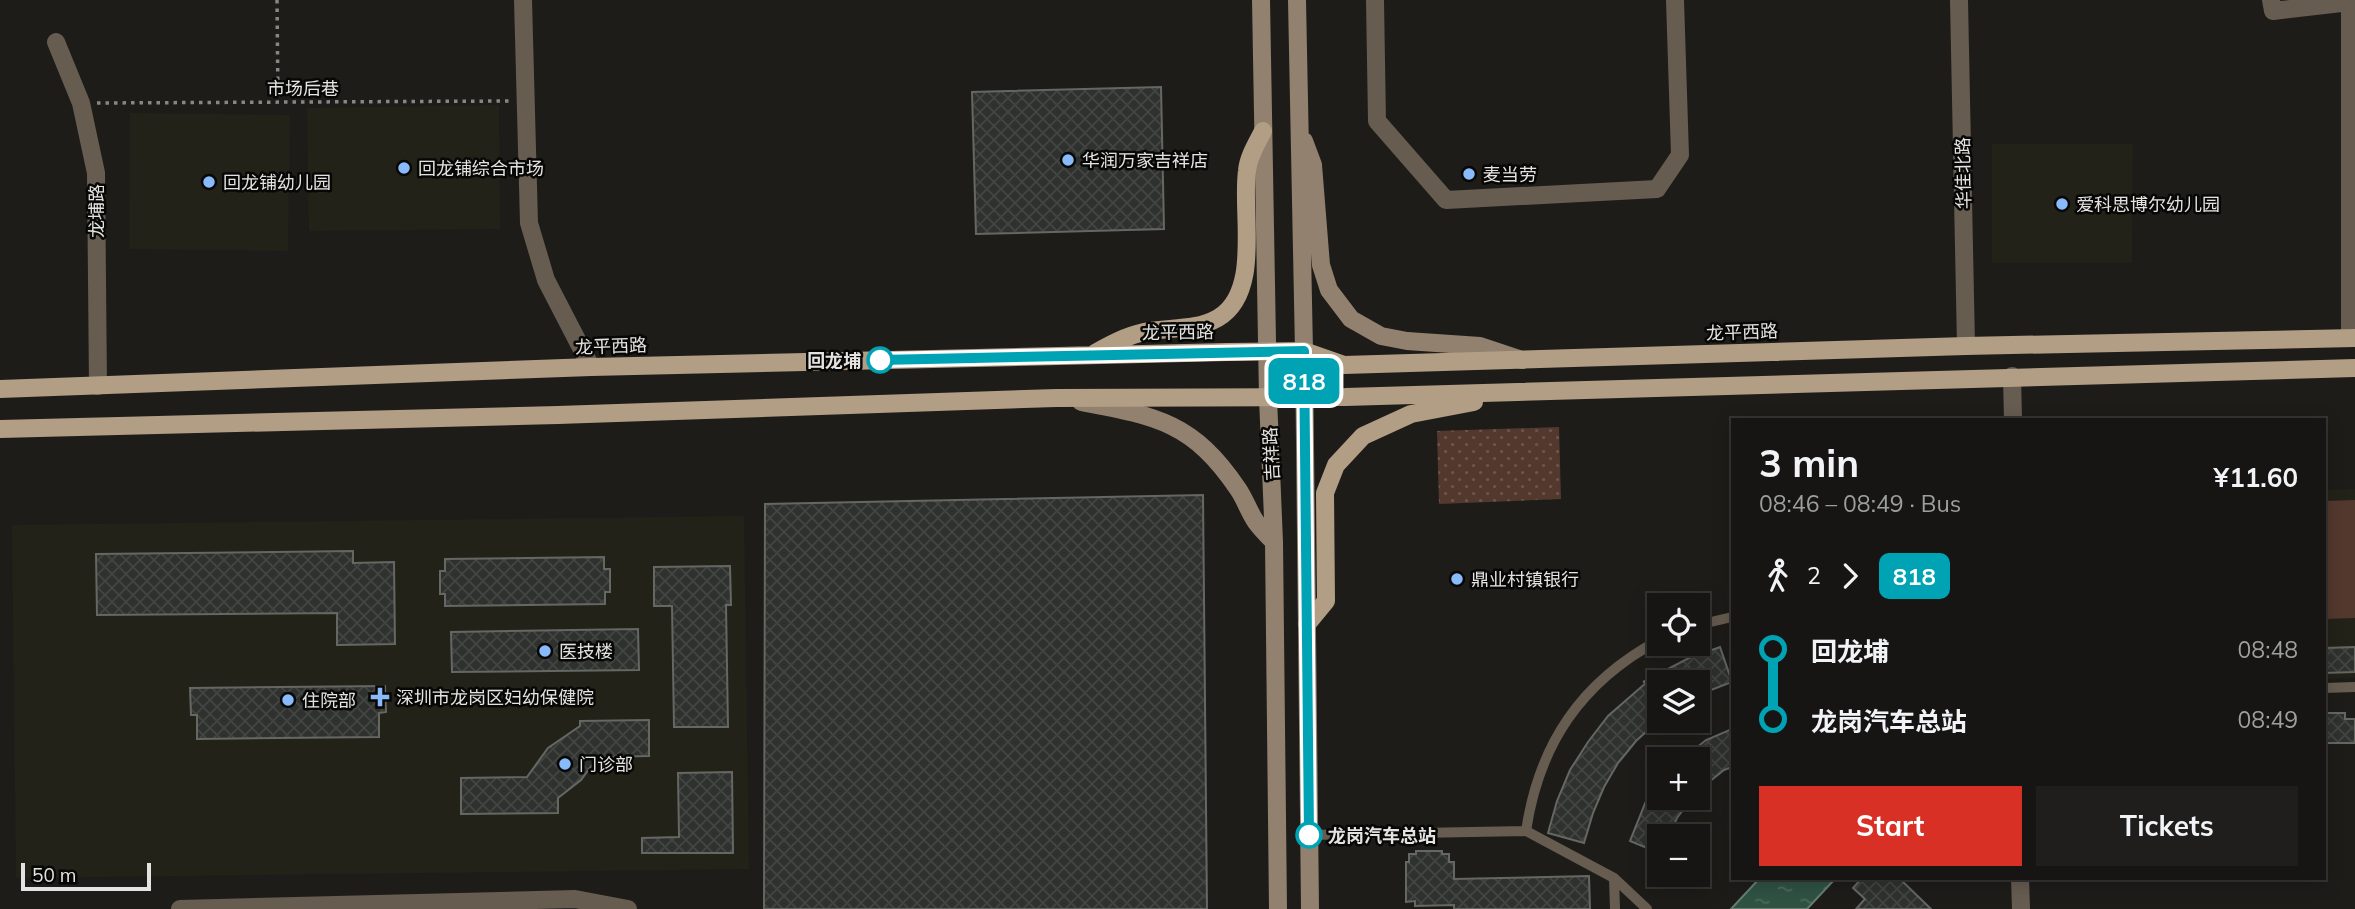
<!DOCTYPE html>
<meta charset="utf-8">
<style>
:root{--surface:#161513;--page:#1f1e1c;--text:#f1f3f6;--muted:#9e9fa0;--line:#353433;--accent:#d93025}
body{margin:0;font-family:Mulish,"Noto Sans SC",sans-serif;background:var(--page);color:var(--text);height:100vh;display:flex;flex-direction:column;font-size:26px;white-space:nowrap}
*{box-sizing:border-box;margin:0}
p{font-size:23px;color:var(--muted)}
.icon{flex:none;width:38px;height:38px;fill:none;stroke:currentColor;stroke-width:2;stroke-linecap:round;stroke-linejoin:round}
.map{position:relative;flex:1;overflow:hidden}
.sheet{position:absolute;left:1731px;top:418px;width:595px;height:462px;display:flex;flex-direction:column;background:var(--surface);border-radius:0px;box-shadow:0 4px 18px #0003,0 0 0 2px var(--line)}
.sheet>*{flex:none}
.badge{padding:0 14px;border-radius:10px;font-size:24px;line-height:46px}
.controls{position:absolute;left:1647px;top:593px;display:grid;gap:14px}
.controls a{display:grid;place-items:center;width:63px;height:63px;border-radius:0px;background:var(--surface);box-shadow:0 4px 18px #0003,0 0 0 2px var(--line);font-size:35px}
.scale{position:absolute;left:21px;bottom:18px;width:130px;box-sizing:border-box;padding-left:7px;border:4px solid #e4e3e1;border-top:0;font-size:19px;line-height:24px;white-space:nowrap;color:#e4e3e1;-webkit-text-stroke:5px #070706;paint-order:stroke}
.map>.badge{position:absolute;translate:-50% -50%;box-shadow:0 0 0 4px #fff}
.legs{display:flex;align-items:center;gap:10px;height:77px;padding:0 28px;font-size:23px}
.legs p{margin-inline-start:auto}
.headline{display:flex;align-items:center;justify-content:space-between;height:119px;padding:0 28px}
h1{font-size:38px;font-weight:700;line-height:52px}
.button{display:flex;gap:14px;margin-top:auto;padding:14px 28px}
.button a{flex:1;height:80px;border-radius:0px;background:var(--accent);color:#fff;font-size:28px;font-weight:700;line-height:80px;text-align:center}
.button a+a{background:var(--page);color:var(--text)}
ul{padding:0 28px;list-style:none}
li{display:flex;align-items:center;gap:24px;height:70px;font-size:26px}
li i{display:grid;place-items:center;width:10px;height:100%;margin:0 9px;background:currentColor}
li i::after{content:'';width:18px;height:18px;margin:-9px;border:5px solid;border-radius:50%;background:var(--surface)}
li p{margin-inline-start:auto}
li:first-child i{background:linear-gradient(#0000 50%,currentColor 0)}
li:last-child i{background:linear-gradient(currentColor 50%,#0000 0)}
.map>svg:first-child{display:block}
.built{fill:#232218}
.grass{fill:#53382e}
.park{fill:url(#park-dots)}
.water{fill:url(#water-ripples);stroke:#657e72;stroke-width:2}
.building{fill:url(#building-cross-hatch);stroke:#656763;stroke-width:2}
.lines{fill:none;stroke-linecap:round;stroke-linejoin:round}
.path{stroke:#878684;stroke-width:3.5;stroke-dasharray:3.5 5;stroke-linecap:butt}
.service{stroke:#665c50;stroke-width:10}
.minor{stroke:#665c50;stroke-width:18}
.secondary{stroke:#91816e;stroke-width:18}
.primary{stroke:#b29d85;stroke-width:18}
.line-1-casing{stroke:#fff;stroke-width:16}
.line-1{stroke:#00a3b4;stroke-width:10}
.poi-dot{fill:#89bafc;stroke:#070706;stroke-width:2.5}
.stop-1-dot{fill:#fff;stroke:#00a3b4;stroke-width:3.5}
.labels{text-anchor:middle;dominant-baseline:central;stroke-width:5;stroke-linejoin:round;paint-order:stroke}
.street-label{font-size:18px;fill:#e4e3e1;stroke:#070706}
.poi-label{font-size:18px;fill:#e4e3e1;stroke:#070706;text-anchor:start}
.stop-label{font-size:18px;font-weight:bold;fill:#e4e3e1;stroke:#070706;text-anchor:end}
</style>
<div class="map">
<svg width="2355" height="909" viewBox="0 0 2355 909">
<defs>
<pattern id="park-dots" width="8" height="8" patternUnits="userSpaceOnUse" patternTransform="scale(1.75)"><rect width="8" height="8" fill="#53382e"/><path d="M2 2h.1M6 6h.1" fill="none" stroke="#6c554c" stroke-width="1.8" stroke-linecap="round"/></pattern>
<pattern id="water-ripples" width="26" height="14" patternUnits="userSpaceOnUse" patternTransform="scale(1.75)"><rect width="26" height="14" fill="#2f5242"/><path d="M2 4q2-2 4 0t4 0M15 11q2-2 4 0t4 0" fill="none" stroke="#4d6b5d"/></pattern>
<pattern id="building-cross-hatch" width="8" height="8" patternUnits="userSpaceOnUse" patternTransform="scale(1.75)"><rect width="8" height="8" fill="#2e312d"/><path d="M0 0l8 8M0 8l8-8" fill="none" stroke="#424541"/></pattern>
</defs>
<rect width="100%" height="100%" fill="#1d1c19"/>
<!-- built -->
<path class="built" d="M499,105L500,229L309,231L307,108Z
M130,113L290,115L288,251L129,249Z
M1992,144H2133L2132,263H1992Z
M2355,489V678L2324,679V490Z
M744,516L749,869L16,878L12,525Z"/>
<!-- grass -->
<path class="grass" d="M2355,500V618L2324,619V501Z"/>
<!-- park -->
<path class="park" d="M1559,427L1561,499L1439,504L1437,431Z"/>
<!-- water -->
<path class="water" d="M1759,879V878L1835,879L1807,909H1731Z"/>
<!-- building -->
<path class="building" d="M1161,87L1164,229L976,234L972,92Z
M1203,495L1207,909H764L765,504Z
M353,551V563L394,562L395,644L337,645V613L97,615L96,554Z
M604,557V569H610V592H605V604L445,606V594H440V571H445V559Z
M730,566L731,605H726L728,727H674L672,606H654V567Z
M638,629L639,670L452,672L451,632Z
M1720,647L1732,682L1698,695V682H1659V720L1636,741L1618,763L1604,787L1593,813L1584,843L1548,833L1557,801L1570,770L1588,742L1608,716L1647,682H1643L1689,658Z
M2355,647V672L2324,673V648Z
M385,686L386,712L379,713V737L197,739V715H191L190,688Z
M2324,713H2345V719H2355V743H2324Z
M649,720V756L598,757L581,780L558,798V813L461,814V778L527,777L548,748L580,726V721Z
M1732,729V767L1724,770L1698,791V760H1681L1706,740Z
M732,772L733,853H642V838L679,837L678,773Z
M1659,784V798H1692L1677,818L1669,836H1659V853L1630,841L1646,801Z
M1416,851H1442V854H1449V862H1454V879L1589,876L1590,909H1454V905L1415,906V901L1406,902V862H1409V854H1416Z
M1862,878H1899L1931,909H1856L1865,899L1853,888Z"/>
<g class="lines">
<!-- path -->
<path class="path" d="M277,0L278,102
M97,103L509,101"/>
<!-- service -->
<path class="service" d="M1698,625L1732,617
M2324,688L2355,687
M1526,831L1614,878L1647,909
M1309,835L1526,831C1539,744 1581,682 1659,640
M1614,878L1615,909"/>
<!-- minor -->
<path class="minor" d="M523,0L529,223L546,280L591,367
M1375,0L1377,121L1446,200L1657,189L1680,155L1675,0
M1959,0L1966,346
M2271,0L2273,11L2350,2V338
M56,42L81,103L96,173L98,386
M2012,376L2013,420
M2020,878L2021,909
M180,909L575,899L628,909"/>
<!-- secondary -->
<path class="secondary" d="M1261,0L1268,398L1274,542L1278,909
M1297,0L1304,351L1310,909
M1304,141L1313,165L1321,265L1329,290L1351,319L1381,336L1407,341L1480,346L1522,360
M1081,402C1156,416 1193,422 1238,489C1245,499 1249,512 1256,522C1261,529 1268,536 1274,542"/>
<!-- primary -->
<path class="primary" d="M1095,353C1111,344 1126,336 1144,332C1169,327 1195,331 1218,318C1262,292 1241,213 1247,171C1248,157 1257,143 1263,131
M0,389L591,367L1227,352L1304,351L1344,365L1966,346L2355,338
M0,429L558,415L1056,398L1345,397L2355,368
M1307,624L1326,601L1325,493L1336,465L1363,436L1411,414L1474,402"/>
</g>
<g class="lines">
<defs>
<path id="line-1" d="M880,360L1304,351L1309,835"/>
</defs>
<!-- line-1 casing -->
<use href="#line-1" class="line-1-casing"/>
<!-- line-1 -->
<use href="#line-1" class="line-1"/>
</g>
<!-- markers -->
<g class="poi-dot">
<circle cx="1068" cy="160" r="7"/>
<circle cx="404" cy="168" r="7"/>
<circle cx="1469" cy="174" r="7"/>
<circle cx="209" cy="182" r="7"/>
<circle cx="2062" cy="204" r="7"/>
<circle cx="1457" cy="579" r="7"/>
<circle cx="545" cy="651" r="7"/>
<path d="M376.5 686.5h7v7h7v7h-7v7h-7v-7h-7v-7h7z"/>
<circle cx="288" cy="700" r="7"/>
<circle cx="565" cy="764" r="7"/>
</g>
<g class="stop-1-dot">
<circle cx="880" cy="360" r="12"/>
<circle cx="1309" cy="835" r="12"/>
</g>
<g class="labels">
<!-- street labels -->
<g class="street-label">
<text x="303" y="88">市场后巷</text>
<text transform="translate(1963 173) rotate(-91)">华佳北路</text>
<text transform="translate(96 211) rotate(-90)">龙埔路</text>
<text transform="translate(1178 332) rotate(-1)">龙平西路</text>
<text transform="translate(1742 332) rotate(-2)">龙平西路</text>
<text transform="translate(611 346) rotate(-2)">龙平西路</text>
<text transform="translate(1271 454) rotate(-93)">吉祥路</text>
</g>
<!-- poi labels -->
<g class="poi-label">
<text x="1082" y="160">华润万家吉祥店</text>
<text x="418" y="168">回龙铺综合市场</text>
<text x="1483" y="174">麦当劳</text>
<text x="223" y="182">回龙铺幼儿园</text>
<text x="2076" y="204">爱科思博尔幼儿园</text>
<text x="1471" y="579">鼎业村镇银行</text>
<text x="559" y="651">医技楼</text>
<text x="396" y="697">深圳市龙岗区妇幼保健院</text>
<text x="302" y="700">住院部</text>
<text x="579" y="764">门诊部</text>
</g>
<!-- stop labels -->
<g class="stop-label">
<text x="861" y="360">回龙埔</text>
<text x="1328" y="835" text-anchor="start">龙岗汽车总站</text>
</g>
</g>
</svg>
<div class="controls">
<a><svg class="icon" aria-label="locate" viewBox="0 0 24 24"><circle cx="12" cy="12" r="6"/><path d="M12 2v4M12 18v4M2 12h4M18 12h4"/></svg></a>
<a><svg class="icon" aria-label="layers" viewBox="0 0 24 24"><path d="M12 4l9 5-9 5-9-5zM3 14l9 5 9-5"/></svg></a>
<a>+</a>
<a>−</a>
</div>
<div class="scale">50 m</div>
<b class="badge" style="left:1304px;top:381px;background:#00a3b4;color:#fff">818</b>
<section class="sheet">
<div class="headline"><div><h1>3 min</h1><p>08:46 – 08:49 · Bus</p></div><b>¥11.60</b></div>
<div class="legs"><svg class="icon" aria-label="walk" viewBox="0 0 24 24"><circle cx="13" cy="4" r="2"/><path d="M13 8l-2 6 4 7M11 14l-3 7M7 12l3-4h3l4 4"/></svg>2<svg class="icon" aria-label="forward" viewBox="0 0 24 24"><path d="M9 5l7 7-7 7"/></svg><b class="badge" style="background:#00a3b4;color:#fff">818</b></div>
<ul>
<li><i style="color:#00a3b4"></i><b>回龙埔</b><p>08:48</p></li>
<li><i style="color:#00a3b4"></i><b>龙岗汽车总站</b><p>08:49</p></li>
</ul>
<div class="button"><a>Start</a><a>Tickets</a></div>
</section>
</div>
